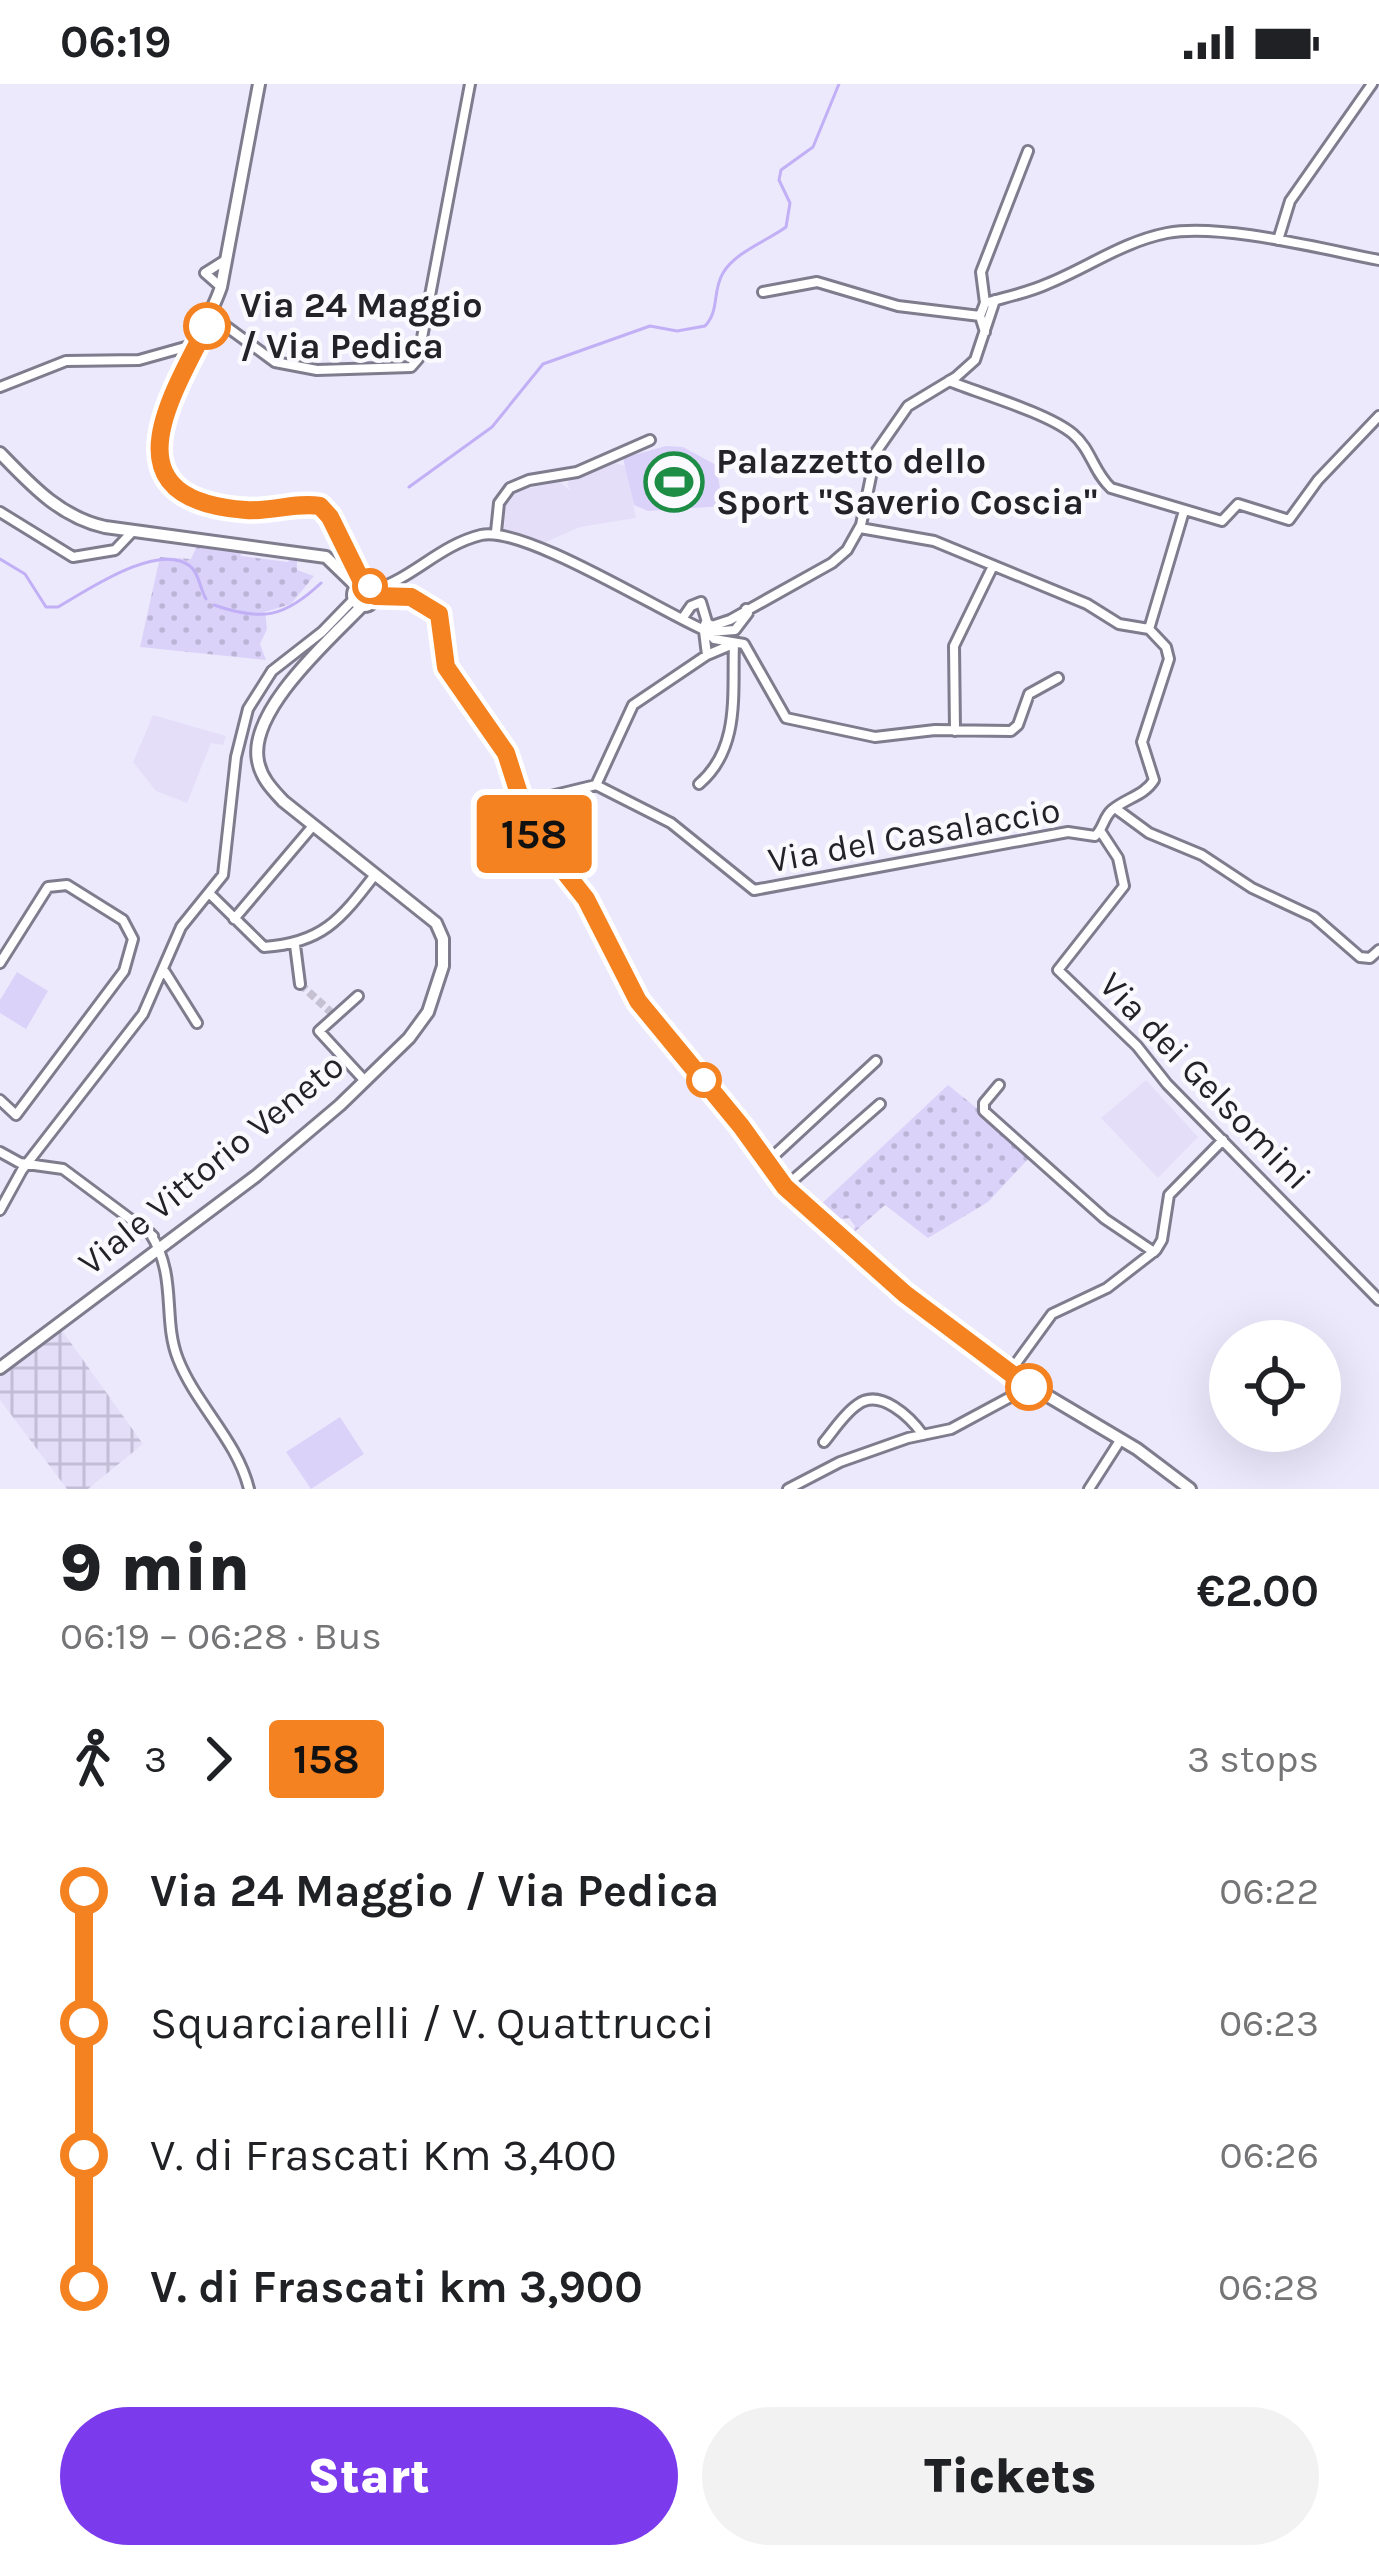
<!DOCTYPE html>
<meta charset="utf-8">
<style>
:root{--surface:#fff;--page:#f2f2f2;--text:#202124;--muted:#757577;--accent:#7c3aed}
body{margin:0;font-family:Karla,sans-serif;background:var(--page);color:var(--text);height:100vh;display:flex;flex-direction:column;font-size:45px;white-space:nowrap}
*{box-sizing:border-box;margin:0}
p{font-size:39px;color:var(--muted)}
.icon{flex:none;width:66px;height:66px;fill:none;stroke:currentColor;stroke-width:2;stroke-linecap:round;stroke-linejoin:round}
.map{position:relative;height:1405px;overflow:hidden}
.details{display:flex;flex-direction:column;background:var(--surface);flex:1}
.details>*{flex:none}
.badge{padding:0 24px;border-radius:9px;font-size:42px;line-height:78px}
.fabs{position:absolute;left:1209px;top:1236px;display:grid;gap:24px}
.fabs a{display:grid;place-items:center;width:132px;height:132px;border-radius:50%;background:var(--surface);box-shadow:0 12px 48px #0002;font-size:60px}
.map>.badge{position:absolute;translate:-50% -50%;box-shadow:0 0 0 6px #fff}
.legs{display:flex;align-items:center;gap:18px;height:132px;padding:0 60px;font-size:39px}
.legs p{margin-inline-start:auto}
.head{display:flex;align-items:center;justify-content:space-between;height:204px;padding:0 60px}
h1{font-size:66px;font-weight:800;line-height:90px}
.button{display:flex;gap:24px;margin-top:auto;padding:24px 60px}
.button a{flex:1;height:138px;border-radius:72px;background:var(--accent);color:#fff;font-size:48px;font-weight:800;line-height:138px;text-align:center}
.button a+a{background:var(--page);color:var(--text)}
ul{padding:0 60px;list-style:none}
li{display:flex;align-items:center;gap:42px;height:132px;font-size:45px}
li i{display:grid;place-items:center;width:18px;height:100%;margin:0 15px;background:currentColor}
li i::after{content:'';width:30px;height:30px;margin:-15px;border:9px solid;border-radius:50%;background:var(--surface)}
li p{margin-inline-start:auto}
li:first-child i{background:linear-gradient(#0000 50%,currentColor 0)}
li:last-child i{background:linear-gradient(currentColor 50%,#0000 0)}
.status{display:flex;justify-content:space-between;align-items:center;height:84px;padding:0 60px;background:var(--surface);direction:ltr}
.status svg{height:33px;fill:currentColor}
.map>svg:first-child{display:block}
.built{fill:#e4def9}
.industrial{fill:url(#industrial-grid)}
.grass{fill:url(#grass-dots)}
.garden{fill:#dbd2fa}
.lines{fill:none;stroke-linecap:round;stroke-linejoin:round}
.stream{stroke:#c1b0f5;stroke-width:3}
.street-tunnel{stroke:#c5c1d3;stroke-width:8;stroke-dasharray:8 4;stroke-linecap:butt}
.street-casing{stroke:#7f7c8d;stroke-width:14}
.secondary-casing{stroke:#7f7c8d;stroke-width:16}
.street{stroke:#fff;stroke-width:8}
.secondary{stroke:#fff;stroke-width:10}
.line-1-casing{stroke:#fff;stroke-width:27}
.line-1{stroke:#f58220;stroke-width:18}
.stop-1-dot{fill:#fff;stroke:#f58220;stroke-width:6}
.labels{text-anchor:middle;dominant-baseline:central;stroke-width:9;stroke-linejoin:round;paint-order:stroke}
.stop-label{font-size:36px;font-weight:bold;fill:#242229;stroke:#faf9fd;text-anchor:start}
.poi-label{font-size:36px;font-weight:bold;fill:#242229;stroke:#faf9fd;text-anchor:start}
.street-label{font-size:36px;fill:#242229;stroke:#faf9fd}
</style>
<div class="status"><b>06:19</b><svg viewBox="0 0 49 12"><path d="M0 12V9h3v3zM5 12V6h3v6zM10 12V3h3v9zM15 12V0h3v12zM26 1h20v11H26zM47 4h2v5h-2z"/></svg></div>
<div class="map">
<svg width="1379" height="1405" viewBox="0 0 1379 1405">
<defs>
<pattern id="industrial-grid" width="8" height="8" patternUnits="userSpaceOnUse" patternTransform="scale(3)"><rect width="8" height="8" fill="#e4def9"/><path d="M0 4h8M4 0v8" fill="none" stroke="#c3bed5"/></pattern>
<pattern id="grass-dots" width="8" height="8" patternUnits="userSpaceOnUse" patternTransform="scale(3)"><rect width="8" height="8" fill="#dbd2fa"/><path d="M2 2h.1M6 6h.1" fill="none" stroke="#bcb4d6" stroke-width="1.8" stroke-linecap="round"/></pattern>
</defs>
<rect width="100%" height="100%" fill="#ede9fd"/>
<!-- built -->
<path class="built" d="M614,379L626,382L636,434L580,443L539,461L504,446L506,418L515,407L560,398L571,407L567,400L570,396Z
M153,631L226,652L223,661L211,659L187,719L156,707L133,678Z
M1146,996L1198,1053L1158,1094L1101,1034Z"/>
<!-- industrial -->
<path class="industrial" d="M61,1245L143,1360L88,1405H67L0,1316V1292Z"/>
<!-- grass -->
<path class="grass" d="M197,462L240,468L241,472L288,478L289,474L297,475V486L314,492L291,520L265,528L267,545L260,560L266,576L140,563L160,473L191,475Z
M948,1001L979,1026L978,1031L986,1034L1029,1074L988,1118L928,1154L885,1121L852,1150L855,1142L849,1134L834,1136L816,1125Z"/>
<!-- garden -->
<path class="garden" d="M666,362L683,363L716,381L723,422L648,427L634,421L623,374Z
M17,888L48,907L26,945L0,929V916Z
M340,1333L364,1370L311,1405L286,1368Z"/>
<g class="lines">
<!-- stream -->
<path class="stream" d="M409,403L492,343L543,280L650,242L677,247L705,242C720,226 712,207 723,189C735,168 767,157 786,143L790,119L779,96L781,86L813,63L839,0
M0,475L25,490L46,523H58C86,507 158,457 190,482C199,489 200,505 206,515
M214,521C262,538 285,533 321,499"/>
<!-- street-tunnel -->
<path class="street-tunnel" d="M300,900L334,931"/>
<defs>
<path id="street" d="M1278,156L1290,117L1372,0
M221,203L205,189L224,177
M763,208L817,198L898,222L980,232
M985,219L981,188L1028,67
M212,232L275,278L317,286L411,283L418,275L470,0
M985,248L980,232L985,219C1006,213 1027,209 1047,200C1089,183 1122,158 1167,149C1222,139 1322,165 1379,176
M949,297C981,310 1048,329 1073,350C1091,365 1094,389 1111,404L1222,437L1238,420L1289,436L1318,396L1379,332
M0,303L66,277L139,276L196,260
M0,428L73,473L115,466L133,447
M860,444L934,457L1087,520L1119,540L1149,545
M496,448L499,419L510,404L529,396L577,388L650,356
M374,506C413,494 440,461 481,451C522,441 657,525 702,545
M682,535L691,522L701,518L707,538
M703,545L706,538L712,542L730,536L832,479L847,466L861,441L876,368L908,322L956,293L975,276L995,216
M1149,545L1184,427
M708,548L714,555L744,560L786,634L875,653L935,646L1011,647L1018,641L1029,610L1058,594
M709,548L735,546L748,529L746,525
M707,571L733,560
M955,647L954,562L992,484
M699,700C741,664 732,609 734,559
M596,701L671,739L754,806L1068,748L1095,752C1104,744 1103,734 1112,726C1126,714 1144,712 1154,696L1142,658L1169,575L1166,563L1149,545
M522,719L596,701L633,621L707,571L704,547
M1115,724L1149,749L1202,771L1252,804L1314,833L1360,873L1370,874L1379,866
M1101,748L1118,774L1124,802L1058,886L1137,962L1167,1000L1379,1216
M210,810L264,863C322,859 340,836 374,792
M234,835L312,743
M295,861L300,900
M0,879L48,803L67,801L123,836L133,855L124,887L16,1031L0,1016
M165,888L197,939
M358,912L319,947L365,997
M999,1001L984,1019V1027L1105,1135L1154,1168
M0,1068L20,1079L63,1085L153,1152
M767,1078L876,977
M785,1103L880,1020
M0,1126L22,1086L143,930L181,843L223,791L236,673L248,625L272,587L322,548L354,515
M150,1149C178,1192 162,1235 178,1275C196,1321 237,1356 249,1405
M1009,1289L1052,1230L1107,1204L1156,1166L1162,1156L1169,1111L1223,1056
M824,1358C834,1346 844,1330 857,1321C880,1303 911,1334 923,1351
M788,1405L840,1378L908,1354L951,1345L1029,1303
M1089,1405L1121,1355"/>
<path id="secondary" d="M259,0L221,203C200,267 94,403 221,423C239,426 259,429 277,427C293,424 306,419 322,423L363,500
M0,369C31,401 60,433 105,443L326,473L357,503
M353 511a11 11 0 1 1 22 0a11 11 0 1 1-22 0Z
M375,512L411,513L438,530L446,583L506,669L530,744L586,815L638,917L741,1042L788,1107L905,1210L1009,1289L1137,1365L1190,1405
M0,1284L256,1092L340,1021L409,954L428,928L443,882V855L436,839L283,717C272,705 261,694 258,677C248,627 329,556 362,522"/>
</defs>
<!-- street casing -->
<use href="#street" class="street-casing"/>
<!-- secondary casing -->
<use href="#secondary" class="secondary-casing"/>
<!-- street -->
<use href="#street" class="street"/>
<!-- secondary -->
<use href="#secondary" class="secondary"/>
</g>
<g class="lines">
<defs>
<path id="line-1" d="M207,242C167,319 108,416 246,426C271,428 296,418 320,422L330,433L363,500L372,503L376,512L411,513L439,530L446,583L506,669L530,744L586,815L638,917L741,1042L785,1103L905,1210L1029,1303"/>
</defs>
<!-- line-1 casing -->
<use href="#line-1" class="line-1-casing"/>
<!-- line-1 -->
<use href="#line-1" class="line-1"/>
</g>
<!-- icons -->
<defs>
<symbol id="stadium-ring" viewBox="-11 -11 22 22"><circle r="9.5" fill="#faf9fd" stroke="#1d8c45" stroke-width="1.5"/><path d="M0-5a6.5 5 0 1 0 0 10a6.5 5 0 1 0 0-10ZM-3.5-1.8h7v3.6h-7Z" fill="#1d8c45"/></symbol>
</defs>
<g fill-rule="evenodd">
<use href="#stadium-ring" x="641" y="365" width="66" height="66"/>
</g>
<!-- markers -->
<g class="stop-1-dot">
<circle cx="207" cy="242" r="21"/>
<circle cx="370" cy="502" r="15"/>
<circle cx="704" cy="996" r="15"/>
<circle cx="1029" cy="1303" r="21"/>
</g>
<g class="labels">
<!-- stop labels -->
<g class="stop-label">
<text x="240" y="221">Via 24 Maggio<tspan x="240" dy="41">/ Via Pedica</tspan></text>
</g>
<!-- poi labels -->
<g class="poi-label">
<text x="716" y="377">Palazzetto dello<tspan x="716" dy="41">Sport "Saverio Coscia"</tspan></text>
</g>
<!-- street labels -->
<g class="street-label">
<text transform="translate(914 751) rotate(-10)">Via del Casalaccio</text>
<text transform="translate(1205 997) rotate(46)">Via dei Gelsomini</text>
<text transform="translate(211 1080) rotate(-39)">Viale Vittorio Veneto</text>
</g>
</g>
</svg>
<div class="fabs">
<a><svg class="icon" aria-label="locate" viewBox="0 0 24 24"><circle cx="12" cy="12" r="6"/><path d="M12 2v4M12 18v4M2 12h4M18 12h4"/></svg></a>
</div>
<b class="badge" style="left:534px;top:750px;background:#f58220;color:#111">158</b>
</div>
<section class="details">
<div class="head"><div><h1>9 min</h1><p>06:19 – 06:28 · Bus</p></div><b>€2.00</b></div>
<div class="legs"><svg class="icon" aria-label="walk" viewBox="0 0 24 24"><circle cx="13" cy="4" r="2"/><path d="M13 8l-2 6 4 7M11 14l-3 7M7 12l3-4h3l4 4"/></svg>3<svg class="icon" aria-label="forward" viewBox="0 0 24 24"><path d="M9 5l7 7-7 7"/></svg><b class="badge" style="background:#f58220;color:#111">158</b><p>3 stops</p></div>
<ul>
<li><i style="color:#f58220"></i><b>Via 24 Maggio / Via Pedica</b><p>06:22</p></li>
<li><i style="color:#f58220"></i><span>Squarciarelli / V. Quattrucci</span><p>06:23</p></li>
<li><i style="color:#f58220"></i><span>V. di Frascati Km 3,400</span><p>06:26</p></li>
<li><i style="color:#f58220"></i><b>V. di Frascati km 3,900</b><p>06:28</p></li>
</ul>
<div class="button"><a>Start</a><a>Tickets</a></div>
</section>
